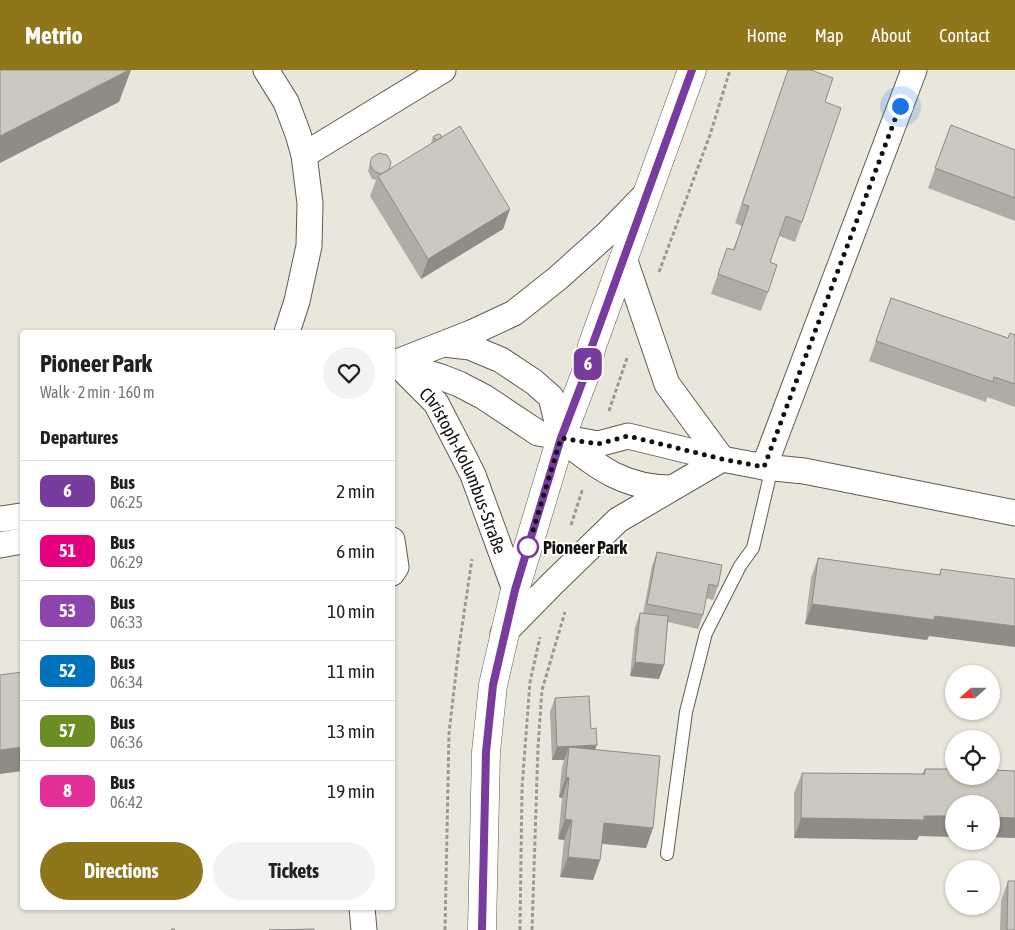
<!DOCTYPE html>
<meta charset="utf-8">
<style>
:root{--surface:#fff;--page:#f2f2f2;--text:#202124;--muted:#757577;--line:#e0e0e0;--accent:#90761b}
body{margin:0;font-family:"Asap Condensed",sans-serif;background:var(--page);color:var(--text);height:100vh;display:flex;flex-direction:column;font-size:19px;white-space:nowrap}
*{box-sizing:border-box;margin:0}
p{font-size:16px;color:var(--muted)}
.icon{flex:none;width:28px;height:28px;fill:none;stroke:currentColor;stroke-width:2;stroke-linecap:round;stroke-linejoin:round}
.map{position:relative;flex:1;overflow:hidden}
.sheet{position:absolute;left:20px;top:260px;width:375px;height:580px;display:flex;flex-direction:column;background:var(--surface);border-radius:5px;box-shadow:0 1px 4px #0004}
.sheet>*{flex:none}
.badge{padding:0 10px;border-radius:8px;font-size:18px;line-height:32px}
.needle{width:32px;rotate:249deg}
.buttons{position:absolute;left:945px;top:595px;display:grid;gap:10px}
.buttons a{display:grid;place-items:center;width:55px;height:55px;border-radius:50%;background:var(--surface);box-shadow:0 1px 4px #0004;font-size:25px}
.you{position:absolute;width:25px;height:25px;margin:-12px;border:4px solid #fff;border-radius:50%;background:#1a73e8;box-shadow:0 0 0 8px #1a73e833}
.map>.badge{position:absolute;translate:-50% -50%;box-shadow:0 0 0 2px #fff}
h2{padding:0 20px;font-size:19px;line-height:45px}
.round{display:grid;place-items:center;flex:none;width:52px;height:52px;border-radius:26px;background:var(--page)}
.head{display:flex;align-items:center;justify-content:space-between;height:85px;padding:0 20px}
h1{font-size:24px;font-weight:700;line-height:38px}
.button{display:flex;gap:10px;margin-top:auto;padding:10px 20px}
.button a{flex:1;height:58px;border-radius:30px;background:var(--accent);color:#fff;font-size:20px;font-weight:700;line-height:58px;text-align:center}
.button a+a{background:var(--page);color:var(--text)}
ul{padding:0;list-style:none}
li{display:flex;align-items:center;gap:15px;height:60px;padding:0 20px;border-top:1px solid var(--line)}
li div{flex:1}
li b{display:block;font-size:19px}
li em{font-style:normal}
li .badge{min-width:55px;font-weight:700;text-align:center}
header{display:flex;align-items:center;gap:30px;box-sizing:border-box;height:70px;padding:0 25px;background:var(--accent);color:#fff}
header strong{font-size:24px}
nav{display:flex;gap:28px;margin-inline-start:auto;font-size:18px}
.map>svg:first-child{display:block}
.lines{fill:none;stroke-linecap:round;stroke-linejoin:round}
.lane-casing{stroke:#5f5c54;stroke-width:14}
.street-casing{stroke:#5f5c54;stroke-width:27}
.primary-casing{stroke:#5f5c54;stroke-width:29}
.path{stroke:#9c9992;stroke-width:3;stroke-dasharray:4 2.5;stroke-linecap:butt}
.lane{stroke:#fff;stroke-width:12}
.street{stroke:#fff;stroke-width:25}
.primary{stroke:#fff;stroke-width:28}
.wall{fill:#afaca4}
.shaded-wall{fill:#8f8c86}
.building{fill:#ccc8bf;stroke:#8f8c86}
.line-casing{stroke:#fff;stroke-width:11}
.line{stroke:#783c9f;stroke-width:8}
.walk{stroke:#12100d;stroke-width:5;stroke-dasharray:0 9}
.stop-dot{fill:#fff;stroke:#783c9f;stroke-width:2.5}
.labels{text-anchor:middle;dominant-baseline:central;stroke-width:4;stroke-linejoin:round;paint-order:stroke}
.street-label{font-size:18px;fill:#12100d;stroke:#fff}
.stop-label{font-size:18px;font-weight:bold;fill:#12100d;stroke:#fff;text-anchor:start}
</style>
<header>
<strong>Metrio</strong>
<nav><a>Home</a><a>Map</a><a>About</a><a>Contact</a></nav>
</header>
<div class="map">
<svg width="1015" height="860" viewBox="0 0 1015 860">
<rect width="100%" height="100%" fill="#e9e6dc"/>
<g class="lines">
<defs>
<path id="lane" d="M667,784L686,642L706,563L740,496L753,478L772,397"/>
<g id="street">
<path d="M266,0L286,32L298,64L304,85L310,133L309,176L297,231L287,262"/>
<path d="M304,85L443,0"/>
<path d="M624,188L667,314L722,389"/>
<path d="M444,274L470,277L501,290L534,312L551,327L561,368"/>
<path d="M395,293L441,307L459,314L484,327L538,363L598,374L628,366L722,389L764,397L804,401L1015,443"/>
<path d="M392,294L471,263L514,243L558,208L608,163L647,123"/>
<path id="s1" d="M399,296L436,333L463,385L473,405L515,520"/>
<path d="M563,370C599,398 624,418 672,418"/>
<path d="M764,397L914,0"/>
<path d="M0,449L22,446"/>
<path d="M392,470L396,497L392,503"/>
<path d="M0,475L22,471"/>
<path d="M503,564L554,512L618,450L722,389"/>
<path d="M362,838L364,860"/>
</g>
<path id="primary" d="M482,860L486,682L493,615L515,520L561,368L585,305L592,276L692,0"/>
</defs>
<!-- lane casing -->
<use href="#lane" class="lane-casing"/>
<!-- street casing -->
<use href="#street" class="street-casing"/>
<!-- primary casing -->
<use href="#primary" class="primary-casing"/>
<!-- path -->
<path class="path" d="M659,202L710,65L730,0
M609,341L627,288
M571,455L583,418
M171,860H175
M445,860L449,663L459,577L472,489
M520,860L522,718L530,612L540,567
M532,860L538,677L542,620L565,542"/>
<!-- lane -->
<use href="#lane" class="lane"/>
<!-- street -->
<use href="#street" class="street"/>
<!-- primary -->
<use href="#primary" class="primary"/>
</g>
<!-- wall -->
<path class="wall" d="M788,0L825,32L802,152L795,172L779,166L770,192L768,222L761,241L711,224L727,178L733,180L742,156L735,153Z
M951,55L1015,80V151L928,118Z
M433,67L441,68L510,139L503,159L421,209L370,126L376,110L372,109L368,101L372,87L389,100L431,74Z
M891,228L1008,268L1015,265V337L987,327L986,332L869,291Z
M657,482L718,516L713,530L706,528L703,545L698,559L668,552L664,595L659,609L630,606L635,557L640,543H643L652,496Z
M818,488L939,505L941,499L929,566L927,570L805,554L811,508Z
M555,628L591,659L595,679L653,758L646,778L602,774L600,790L593,810L560,807L564,770L558,769L562,728L559,727L562,697L564,690H552L550,642Z
M925,699L1015,701V768L991,767V734L919,766L917,770L794,768V723L802,703L922,704Z
M1008,811L1015,860H1000L1001,831Z"/>
<!-- shaded-wall -->
<path class="shaded-wall" d="M129,0H131L119,32L0,93V66Z
M510,139L503,159L421,209L428,189Z
M812,534L935,546L1015,556V577L929,566L927,570L805,554Z
M635,592L664,595L659,609L630,606Z
M597,675L591,689L569,677L564,690H552L557,677Z
M22,677V701L0,704V680Z
M566,707L569,708L562,728L559,727Z
M924,746H954V767L919,766L917,770L794,768L801,748Z
M991,747L1015,748V768L991,767Z
M565,749L572,750L564,770L558,769Z
M604,753L653,758L646,778L597,773Z
M568,787L600,790L593,810L560,807Z"/>
<!-- building -->
<path class="building" d="M0,0H129L0,66Z
M788,0H811L833,8L825,32L841,38L802,152L786,146L770,192L777,195L768,222L718,204L727,178L734,180L749,136L742,134Z
M951,55L1015,80V128L935,98Z
M460,56L510,139L428,189L378,106Z
M438,64L441,65V68L437,70L433,67Z
M379,83L387,85L391,92L389,100L381,104L374,101L370,94L372,87Z
M891,228L1008,268L1010,263L1015,265V314L994,307L993,312L876,271Z
M657,482L722,495L718,516L709,514L703,545L647,534Z
M818,488L940,505L941,499L1015,509V556L935,546L934,550L812,534Z
M640,543L668,546L664,595L635,592Z
M22,602V677L0,680V605Z
M589,626L591,659L596,658L597,675L557,677L555,628Z
M569,677L660,686L653,758L604,753L600,790L568,787L572,750L565,749L569,708L566,707Z
M925,699H954V706H991V700L1015,701V748L991,747V734H954V746H924V750L801,748L802,703L925,704Z
M1008,811H1015V860H1007Z
M314,859V860H269Z"/>
<g class="lines">
<defs>
<path id="line" d="M482,860L486,682L493,615L515,520L561,368L585,305L592,276L692,0"/>
</defs>
<!-- line casing -->
<use href="#line" class="line-casing"/>
<!-- line -->
<use href="#line" class="line"/>
<!-- walk -->
<path class="walk" d="M528,477L561,368L598,374L628,366L722,389L764,397L900,36"/>
</g>
<!-- markers -->
<circle class="stop-dot" cx="528" cy="477" r="10"/>
<g class="labels">
<!-- street labels -->
<g class="street-label">
<text stroke="none"><textPath href="#s1" startOffset="125">Christoph-Kolumbus-Straße</textPath></text>
</g>
<!-- stop labels -->
<g class="stop-label">
<text x="543" y="477">Pioneer Park</text>
</g>
</g>
</svg>
<div class="buttons">
<a><svg class="needle" viewBox="-14 -14 28 28"><path d="M0-13l5 13h-10z" fill="#e53935"/><path d="M0 13l5-13h-10z" fill="#757577"/></svg></a>
<a><svg class="icon" aria-label="locate" viewBox="0 0 24 24"><circle cx="12" cy="12" r="6"/><path d="M12 2v4M12 18v4M2 12h4M18 12h4"/></svg></a>
<a>+</a>
<a>−</a>
</div>
<div class="you" style="left:900px;top:36px"></div>
<b class="badge" style="left:588px;top:294px;background:#783c9f;color:#fff">6</b>
<section class="sheet">
<div class="head"><div><h1>Pioneer Park</h1><p>Walk · 2 min · 160 m</p></div><a class="round"><svg class="icon" aria-label="heart" viewBox="0 0 24 24"><path d="M12 20l-8-8c-3-5 5-10 8-4 3-6 11-1 8 4z"/></svg></a></div>
<h2>Departures</h2>
<ul>
<li><span class="badge" style="background:#783c9f;color:#fff">6</span><div><b>Bus</b><p>06:25</p></div><em>2 min</em></li>
<li><span class="badge" style="background:#e6007e;color:#fff">51</span><div><b>Bus</b><p>06:29</p></div><em>6 min</em></li>
<li><span class="badge" style="background:#8e44ad;color:#fff">53</span><div><b>Bus</b><p>06:33</p></div><em>10 min</em></li>
<li><span class="badge" style="background:#0072bc;color:#fff">52</span><div><b>Bus</b><p>06:34</p></div><em>11 min</em></li>
<li><span class="badge" style="background:#6b8e23;color:#fff">57</span><div><b>Bus</b><p>06:36</p></div><em>13 min</em></li>
<li><span class="badge" style="background:#e42f99;color:#fff">8</span><div><b>Bus</b><p>06:42</p></div><em>19 min</em></li>
</ul>
<div class="button"><a>Directions</a><a>Tickets</a></div>
</section>
</div>
